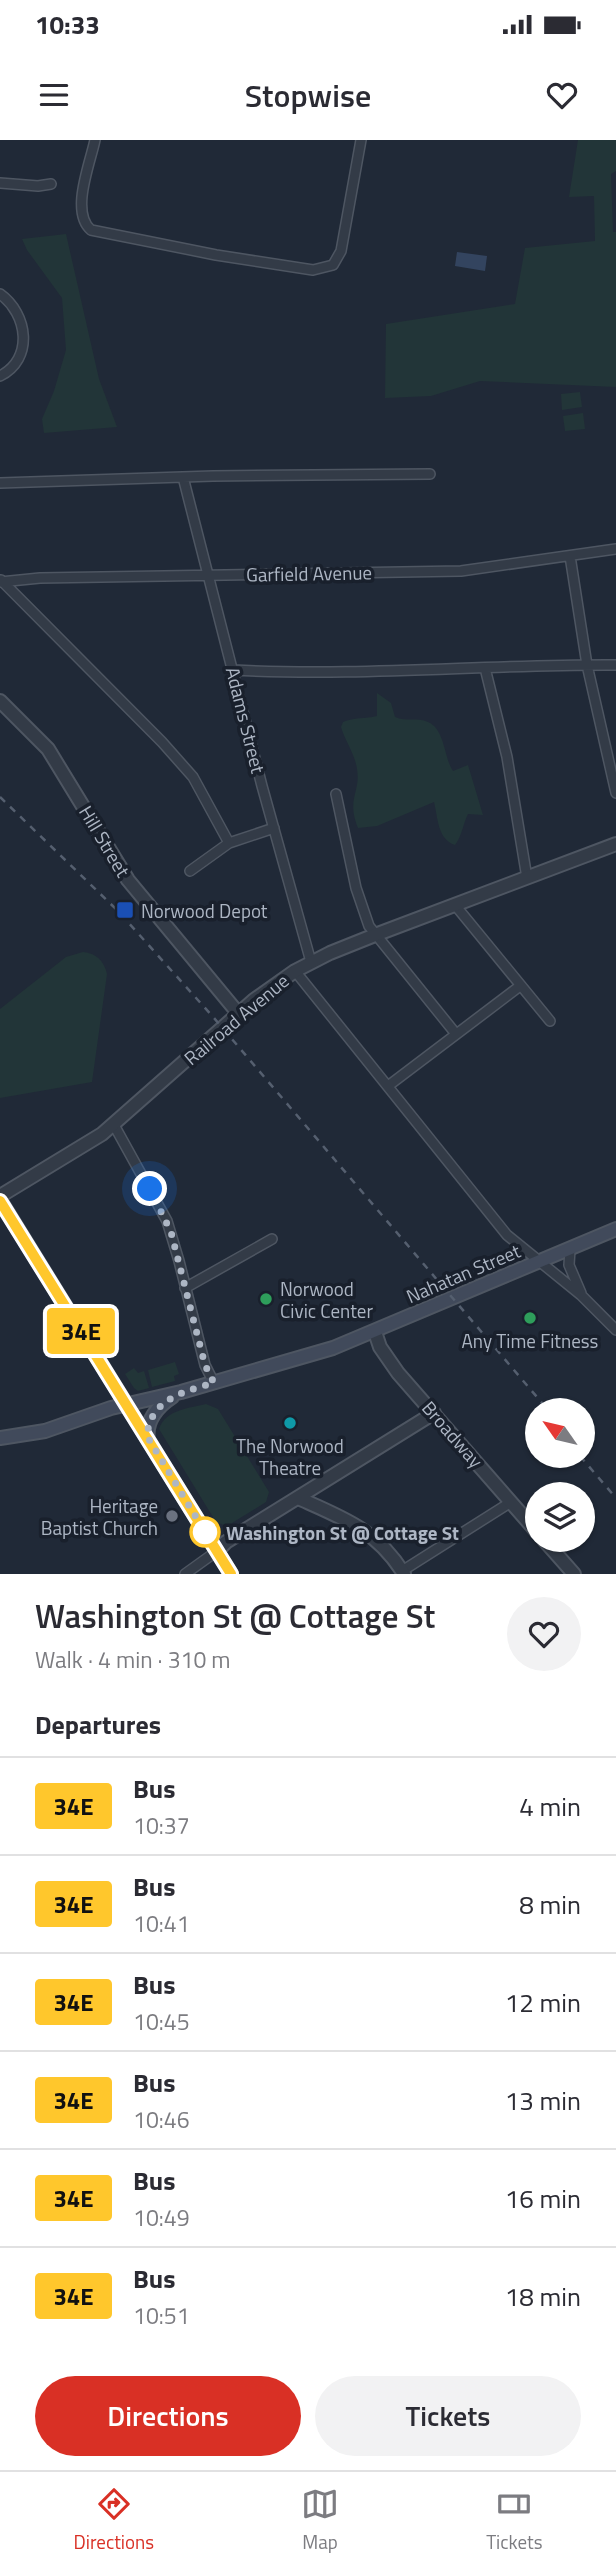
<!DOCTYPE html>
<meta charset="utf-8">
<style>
:root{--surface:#fff;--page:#f2f2f3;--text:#2b2b33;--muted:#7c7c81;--line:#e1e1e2;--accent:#d93025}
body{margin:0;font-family:"Titillium Web",sans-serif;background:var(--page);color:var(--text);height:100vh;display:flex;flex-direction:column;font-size:26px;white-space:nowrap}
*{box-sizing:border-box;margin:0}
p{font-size:23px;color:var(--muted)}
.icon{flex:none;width:38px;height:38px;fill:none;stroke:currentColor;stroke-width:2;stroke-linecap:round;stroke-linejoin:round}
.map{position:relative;height:1434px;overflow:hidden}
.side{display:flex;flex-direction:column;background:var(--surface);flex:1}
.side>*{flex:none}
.badge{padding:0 14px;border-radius:5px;font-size:24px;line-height:46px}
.needle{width:46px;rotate:304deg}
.tools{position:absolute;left:525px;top:1258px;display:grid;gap:14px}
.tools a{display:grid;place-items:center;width:70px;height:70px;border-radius:50%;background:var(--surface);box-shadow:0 2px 5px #0004;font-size:35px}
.you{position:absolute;width:35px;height:35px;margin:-18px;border:5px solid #fff;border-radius:50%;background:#1a73e8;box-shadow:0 0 0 10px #1a73e833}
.map>.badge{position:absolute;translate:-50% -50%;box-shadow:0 0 0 4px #fff}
h2{padding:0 35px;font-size:26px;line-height:63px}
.round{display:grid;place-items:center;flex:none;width:74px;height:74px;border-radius:37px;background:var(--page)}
.head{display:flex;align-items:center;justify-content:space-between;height:119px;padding:0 35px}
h1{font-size:33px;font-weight:600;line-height:52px}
.cta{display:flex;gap:14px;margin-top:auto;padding:14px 35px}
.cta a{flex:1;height:80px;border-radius:42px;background:var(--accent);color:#fff;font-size:28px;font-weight:600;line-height:80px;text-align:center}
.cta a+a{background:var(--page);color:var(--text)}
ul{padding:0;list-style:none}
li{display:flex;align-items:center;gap:21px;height:98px;padding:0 35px;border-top:2px solid var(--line)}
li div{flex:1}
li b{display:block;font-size:26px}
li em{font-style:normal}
li .badge{min-width:77px;font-weight:700;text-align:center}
.status{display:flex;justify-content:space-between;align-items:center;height:49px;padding:0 35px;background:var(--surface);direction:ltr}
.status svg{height:19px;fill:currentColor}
header{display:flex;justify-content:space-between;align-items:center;height:91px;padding:0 35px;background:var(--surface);font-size:32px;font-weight:600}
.tabs{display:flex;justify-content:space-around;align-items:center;height:98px;border-top:2px solid var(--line);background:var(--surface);font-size:19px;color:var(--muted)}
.tabs a{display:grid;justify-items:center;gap:4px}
.tabs .current{color:var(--accent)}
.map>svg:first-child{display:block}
.green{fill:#223538}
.water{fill:#33445f}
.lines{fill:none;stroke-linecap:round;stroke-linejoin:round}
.minor-casing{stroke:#4e5662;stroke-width:12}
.tertiary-casing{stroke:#4e5662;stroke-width:16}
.secondary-casing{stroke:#4e5662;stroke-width:16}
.minor{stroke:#333b47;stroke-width:9}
.tertiary{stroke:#333b47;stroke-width:12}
.secondary{stroke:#414a5b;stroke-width:12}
.rail{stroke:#555f6f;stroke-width:2.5;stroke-dasharray:7 7;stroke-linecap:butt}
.line-casing{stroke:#fff;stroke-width:16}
.line{stroke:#ffc72c;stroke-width:10}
.walk{stroke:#adb6c4;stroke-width:7;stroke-dasharray:0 12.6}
.transit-dot{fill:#1a4fb4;stroke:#19202c;stroke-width:2.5}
.leisure-dot{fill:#2e9e5b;stroke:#19202c;stroke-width:2.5}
.culture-dot{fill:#0f9aa8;stroke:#19202c;stroke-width:2.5}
.worship-dot{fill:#6b7280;stroke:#19202c;stroke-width:2.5}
.stop-dot{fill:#fff;stroke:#ffc72c;stroke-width:3.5}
.labels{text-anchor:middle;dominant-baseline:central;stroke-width:7;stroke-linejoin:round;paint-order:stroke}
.street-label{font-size:19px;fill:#adb6c4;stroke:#19202c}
.poi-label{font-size:19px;fill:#adb6c4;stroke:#19202c;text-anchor:start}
.stop-label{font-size:19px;font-weight:bold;fill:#adb6c4;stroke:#19202c;text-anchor:start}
</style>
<div class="status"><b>10:33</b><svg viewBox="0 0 49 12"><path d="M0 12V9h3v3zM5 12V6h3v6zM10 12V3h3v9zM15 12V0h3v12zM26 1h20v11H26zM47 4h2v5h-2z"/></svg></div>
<header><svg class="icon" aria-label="menu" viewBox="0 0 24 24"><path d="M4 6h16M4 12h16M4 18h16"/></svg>Stopwise<svg class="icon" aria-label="heart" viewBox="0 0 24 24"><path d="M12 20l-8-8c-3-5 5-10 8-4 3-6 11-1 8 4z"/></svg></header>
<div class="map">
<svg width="616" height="1434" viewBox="0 0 616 1434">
<rect width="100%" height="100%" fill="#202937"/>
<!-- green -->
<path class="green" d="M578,0H616V31L611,34L613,92H616V247L480,241L431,256L385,258L386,184L515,164L525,108L595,101L594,56L569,57Z
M66,94L99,239L117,287L44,293L42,279L54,251L66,210L62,158L27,110L22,99Z
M580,252L582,267L562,270L561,254Z
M583,273L585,289L565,291L563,276Z
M377,553L391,563L395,577C406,582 417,577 428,582C445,589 444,618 453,631L468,625L483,675L468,674C463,684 462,696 455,705C437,699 438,677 434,662L377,686L358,688C346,658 361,653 357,629C355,614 345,601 341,587L343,582C354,577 365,579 377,576Z
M83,812C96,813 104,821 107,834L92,942L0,958V869L66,817Z
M175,1222L179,1234L174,1236L175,1241L152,1247L148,1230Z
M134,1228L138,1233L144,1231L149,1248L138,1251L134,1248L125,1234Z
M206,1264L218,1269L269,1352L266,1362L232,1383L224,1385L216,1382L159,1289C165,1270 189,1268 206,1264Z"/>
<!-- water -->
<path class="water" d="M457,112L487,116L485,131L455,126Z"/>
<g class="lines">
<defs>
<path id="minor" d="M95,0C90,24 70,72 91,90L216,115L313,130L333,125L341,111L361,0
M0,43L38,46L51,44
M0,154C28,174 34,219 0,236
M183,337L262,646L311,822
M0,343L213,336L430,334
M570,416L587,525L616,653
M1,440L162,602L193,637L229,703L274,688
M0,442L40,438L461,431L616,409
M485,528L507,617L527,738
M233,530C361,537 488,524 616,525
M336,654L356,748L369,786L456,894
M190,731L229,703
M455,765L550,881
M295,831L507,1095L581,1155L616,1190
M388,946L520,846
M114,985L167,1081L179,1121L205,1225L214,1243
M570,1109L569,1125L581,1153
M185,1148L272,1099
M402,1431L511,1362
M185,1434L217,1411"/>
<path id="tertiary" d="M0,561L48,609L128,740L238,873
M0,1056L102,994L254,860L295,831L330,813L375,795L616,704
M375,1192L380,1207L398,1233L537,1392
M298,1358C343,1378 377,1390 404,1434
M544,1400L574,1434
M217,1411L226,1402L434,1273"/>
<path id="secondary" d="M0,1060L231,1434
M0,1298L45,1291L111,1268L181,1252L333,1208L616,1089
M148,1299C145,1281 158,1266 172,1257"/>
</defs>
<!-- minor casing -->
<use href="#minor" class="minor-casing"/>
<!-- tertiary casing -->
<use href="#tertiary" class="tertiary-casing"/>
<!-- secondary casing -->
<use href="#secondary" class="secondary-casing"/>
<!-- minor -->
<use href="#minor" class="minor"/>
<!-- tertiary -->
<use href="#tertiary" class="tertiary"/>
<!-- secondary -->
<use href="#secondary" class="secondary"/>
<!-- rail -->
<path class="rail" d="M0,657L118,771L214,878L548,1270
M580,1316L616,1358"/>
</g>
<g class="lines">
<defs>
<path id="line" d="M0,1061L231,1434"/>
</defs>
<!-- line casing -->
<use href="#line" class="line-casing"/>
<!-- line -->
<use href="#line" class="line"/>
<!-- walk -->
<path class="walk" d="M150,1049L171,1092L205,1225L214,1243C185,1251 150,1259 147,1296L205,1392"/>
</g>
<!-- markers -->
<rect class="transit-dot" x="116" y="761" width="18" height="18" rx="3.5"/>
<g class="leisure-dot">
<circle cx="266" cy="1159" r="7"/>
<circle cx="530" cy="1178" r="7"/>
</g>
<circle class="culture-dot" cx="290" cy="1283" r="7"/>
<circle class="worship-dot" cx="172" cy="1376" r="7"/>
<circle class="stop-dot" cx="205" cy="1392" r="14"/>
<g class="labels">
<!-- street labels -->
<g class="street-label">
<text transform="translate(309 433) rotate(-1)">Garfield Avenue</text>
<text transform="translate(246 580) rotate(76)">Adams Street</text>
<text transform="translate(105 701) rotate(59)">Hill Street</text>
<text transform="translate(236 879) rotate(-40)">Railroad Avenue</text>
<text transform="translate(463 1133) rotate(-23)">Nahatan Street</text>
<text transform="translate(453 1294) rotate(49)">Broadway</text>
</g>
<!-- poi labels -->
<g class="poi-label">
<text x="141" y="770">Norwood Depot</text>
<text x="280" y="1148">Norwood<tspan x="280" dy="22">Civic Center</tspan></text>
<text x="530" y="1200" text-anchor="middle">Any Time Fitness</text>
<text x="290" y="1305" text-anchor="middle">The Norwood<tspan x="290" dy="22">Theatre</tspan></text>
<text x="158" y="1365" text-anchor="end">Heritage<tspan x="158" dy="22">Baptist Church</tspan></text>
</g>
<!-- stop labels -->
<g class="stop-label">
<text x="226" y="1392">Washington St @ Cottage St</text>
</g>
</g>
</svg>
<div class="tools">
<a><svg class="needle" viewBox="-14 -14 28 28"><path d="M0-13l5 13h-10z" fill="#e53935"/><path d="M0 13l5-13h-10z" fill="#7c7c81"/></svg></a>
<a><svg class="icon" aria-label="layers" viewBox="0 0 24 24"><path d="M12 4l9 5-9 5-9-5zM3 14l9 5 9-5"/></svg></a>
</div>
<div class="you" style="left:150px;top:1049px"></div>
<b class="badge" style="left:81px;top:1191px;background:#ffc72c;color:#111">34E</b>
</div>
<section class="side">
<div class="head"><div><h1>Washington St @ Cottage St</h1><p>Walk · 4 min · 310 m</p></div><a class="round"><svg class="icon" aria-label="heart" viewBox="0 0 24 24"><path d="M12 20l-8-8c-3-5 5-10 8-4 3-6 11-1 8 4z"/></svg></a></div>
<h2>Departures</h2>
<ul>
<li><span class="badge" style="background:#ffc72c;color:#111">34E</span><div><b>Bus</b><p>10:37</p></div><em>4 min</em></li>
<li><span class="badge" style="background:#ffc72c;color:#111">34E</span><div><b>Bus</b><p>10:41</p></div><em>8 min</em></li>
<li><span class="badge" style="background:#ffc72c;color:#111">34E</span><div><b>Bus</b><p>10:45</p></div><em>12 min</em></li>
<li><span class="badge" style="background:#ffc72c;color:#111">34E</span><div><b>Bus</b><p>10:46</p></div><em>13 min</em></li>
<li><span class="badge" style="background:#ffc72c;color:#111">34E</span><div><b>Bus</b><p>10:49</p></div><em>16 min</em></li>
<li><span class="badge" style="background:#ffc72c;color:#111">34E</span><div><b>Bus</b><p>10:51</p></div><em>18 min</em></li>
</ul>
<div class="cta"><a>Directions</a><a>Tickets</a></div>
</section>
<nav class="tabs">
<a class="current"><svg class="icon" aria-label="directions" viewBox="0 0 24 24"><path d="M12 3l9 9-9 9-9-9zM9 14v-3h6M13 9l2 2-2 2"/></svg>Directions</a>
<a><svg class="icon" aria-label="map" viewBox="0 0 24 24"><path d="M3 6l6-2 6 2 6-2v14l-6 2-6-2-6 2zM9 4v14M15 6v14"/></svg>Map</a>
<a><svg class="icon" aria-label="tickets" viewBox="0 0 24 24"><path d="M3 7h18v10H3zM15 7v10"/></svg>Tickets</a>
</nav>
